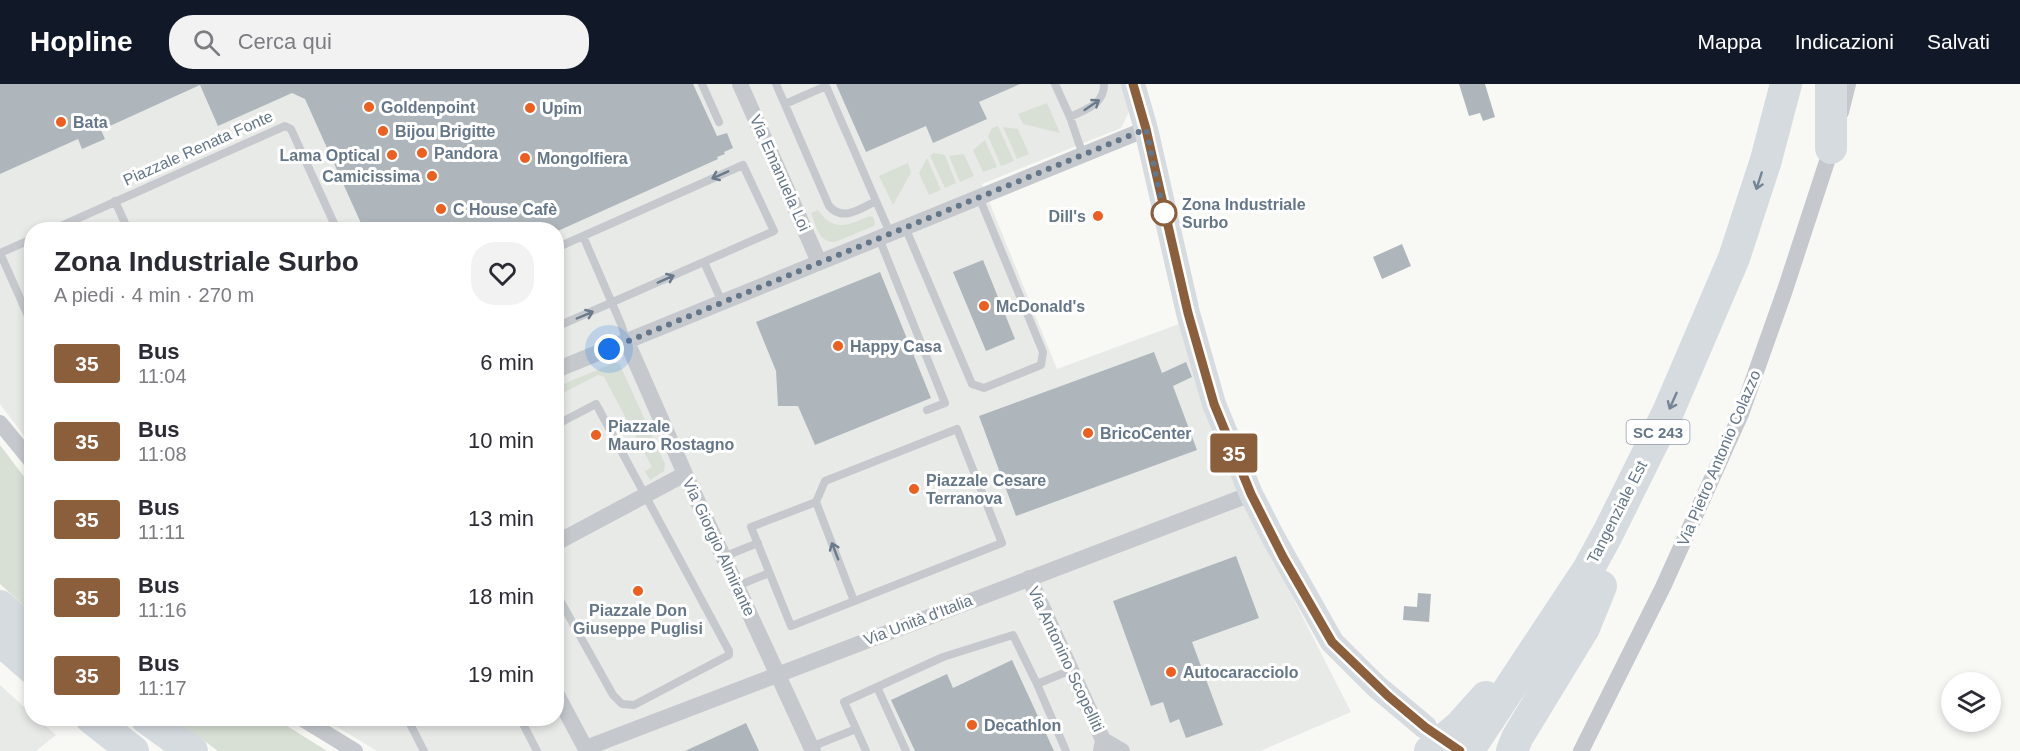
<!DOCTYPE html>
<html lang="it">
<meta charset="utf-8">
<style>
:root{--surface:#fff;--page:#f2f2f3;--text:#2b2b33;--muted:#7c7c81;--accent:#111827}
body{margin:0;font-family:Helvetica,sans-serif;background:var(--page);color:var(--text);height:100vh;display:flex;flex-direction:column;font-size:22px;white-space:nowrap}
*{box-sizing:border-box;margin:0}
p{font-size:20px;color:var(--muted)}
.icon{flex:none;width:33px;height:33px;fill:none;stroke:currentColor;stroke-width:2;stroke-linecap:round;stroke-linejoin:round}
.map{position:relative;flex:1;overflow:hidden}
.panel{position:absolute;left:24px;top:138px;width:540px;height:504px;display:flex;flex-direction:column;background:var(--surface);border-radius:24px;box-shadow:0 3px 9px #0003}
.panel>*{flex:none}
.badge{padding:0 12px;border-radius:4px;font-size:21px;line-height:39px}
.fabs{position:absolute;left:1941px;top:588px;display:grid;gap:12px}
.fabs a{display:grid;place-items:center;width:60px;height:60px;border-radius:50%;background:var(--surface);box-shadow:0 3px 9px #0003;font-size:30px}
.you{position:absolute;width:30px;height:30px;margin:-15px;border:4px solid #fff;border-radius:50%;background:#1a73e8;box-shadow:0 0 0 9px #1a73e833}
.map>.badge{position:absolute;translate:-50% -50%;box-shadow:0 0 0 3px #fff}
.round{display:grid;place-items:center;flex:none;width:63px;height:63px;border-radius:24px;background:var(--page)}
.summary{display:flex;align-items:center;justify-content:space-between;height:102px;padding:0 30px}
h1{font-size:28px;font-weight:600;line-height:45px}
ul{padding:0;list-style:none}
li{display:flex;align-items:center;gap:18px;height:78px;padding:0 30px}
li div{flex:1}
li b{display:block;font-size:22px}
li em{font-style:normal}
li .badge{min-width:66px;font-weight:700;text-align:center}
header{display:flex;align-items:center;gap:36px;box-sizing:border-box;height:84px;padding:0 30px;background:var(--accent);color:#fff}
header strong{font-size:28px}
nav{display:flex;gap:33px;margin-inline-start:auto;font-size:21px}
.search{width:420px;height:54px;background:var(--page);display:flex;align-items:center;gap:15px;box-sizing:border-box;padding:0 21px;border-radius:24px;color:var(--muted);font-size:22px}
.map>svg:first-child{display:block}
.built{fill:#e8eae8}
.green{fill:#d8e0d6}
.building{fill:#aeb6bc}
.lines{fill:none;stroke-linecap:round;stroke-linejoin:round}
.lane{stroke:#c5c9cd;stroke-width:8}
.street{stroke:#c5c9cd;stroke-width:16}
.secondary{stroke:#d6dbe0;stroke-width:24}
.highway{stroke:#d6dbe0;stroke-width:32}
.oneway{stroke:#6a7a8b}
.oneway2{stroke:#768595}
.line-casing{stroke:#fff;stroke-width:14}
.line{stroke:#8b5e3c;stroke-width:9}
.walk{stroke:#657688;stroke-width:6;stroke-dasharray:0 10.8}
.poi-dot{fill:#ed5f1f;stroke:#fff;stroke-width:2}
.stop-dot{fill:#fff;stroke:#8b5e3c;stroke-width:3}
.labels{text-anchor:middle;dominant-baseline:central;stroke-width:6;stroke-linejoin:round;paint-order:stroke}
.shield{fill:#fff;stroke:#939fac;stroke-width:1.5}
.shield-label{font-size:15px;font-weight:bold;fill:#657688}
.poi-label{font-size:16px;font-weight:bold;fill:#657688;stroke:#fff;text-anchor:start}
.street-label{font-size:16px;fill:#657688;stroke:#fff}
.stop-label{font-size:16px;font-weight:bold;fill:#657688;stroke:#fff;text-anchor:start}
</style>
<header>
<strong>Hopline</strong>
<div class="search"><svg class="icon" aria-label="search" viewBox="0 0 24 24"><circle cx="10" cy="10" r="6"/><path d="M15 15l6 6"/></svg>Cerca qui</div>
<nav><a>Mappa</a><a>Indicazioni</a><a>Salvati</a></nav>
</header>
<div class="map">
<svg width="2020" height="667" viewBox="0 0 2020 667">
<rect width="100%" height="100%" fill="#f8f8f5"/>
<!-- built -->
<path class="built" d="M0,0H1123L1129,15L1128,30L1121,44L982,100L1057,285L1179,240L1202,315L1237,404L1351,628L1260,667H377L324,635L556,634V146H32L31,361L0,320Z
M0,601L31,629L32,634L38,635L56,651L36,667H0Z"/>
<!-- green -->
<path class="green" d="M1047,19L1060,49L1023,40L1018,30Z
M998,42L1014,77L1001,82L988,52L992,44Z
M1003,43L1018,45L1029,70L1017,75Z
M985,56L997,83L983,88L973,66Z
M934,69L945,71L956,99L945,104L930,72Z
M964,70L974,92L960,98L949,72Z
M927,74L941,106L929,111L919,89Z
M908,79L911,89L893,121L879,92Z
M818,126C834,149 848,141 870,132L873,133L875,139L874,142L835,158C819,159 816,142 811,129Z
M614,279H617L620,281L665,380L664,387L650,396L645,387L652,383L604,293L598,291L563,309L559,302Z
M0,361L31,402V528L0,500Z
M175,635H276L327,667H218Z"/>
<!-- building -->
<path class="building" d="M0,0H693L717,52L727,49L733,64L724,68L725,70L717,73L718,75L560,146H364L305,15L292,9L218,42L200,1L101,46L105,55L82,65L78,55L0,90Z
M836,0H1020L979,18L987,35L933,59L926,42L866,68Z
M1459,0H1485L1495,33L1483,37L1480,29L1469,32Z
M1402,160L1411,182L1382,195L1373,173Z
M983,176L1015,255L986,267L953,188Z
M880,188L931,314L815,361L798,322H778L776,287L756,238Z
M1154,268L1162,289L1186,278L1192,293L1173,302L1197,366L1016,432L979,332Z
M1236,472L1259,534L1192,558L1223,641L1186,654L1179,635L1170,639L1163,618L1151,622L1113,517Z
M1418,509L1431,510L1429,538L1403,536L1404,522L1417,523Z
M1012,576L1054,667H915L891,616L947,590L953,604Z
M746,639L759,667H685Z"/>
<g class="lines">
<!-- lane -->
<path class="lane" d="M702,0L719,38
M776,0L829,122C843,138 860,125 876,117
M1055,0L1070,33L1083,71
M785,20L826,2L890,149
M1070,33C1086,25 1104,21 1104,0
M115,117L128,146
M905,143L972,300L984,304L1041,281L1043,268L979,113
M52,146L285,42L291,45L337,146
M583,152L621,240L627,258
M879,154L945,319L927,326
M556,164L743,81L774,147L556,243
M0,169L32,241
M0,169L32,155
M704,178L722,218
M556,341L596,320L729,567V571L634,621L622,620L613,611L556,509
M957,345L1002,459L791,542L751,443L816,418L825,397Z
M816,418L854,517
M723,473L758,459
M737,502L769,489
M1037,600L1071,586
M877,603L906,667
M407,634L424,667
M520,634L537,667
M811,663L856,645
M866,667L844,618L943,573L1013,551L1037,600L1066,667"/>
<!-- street -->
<path class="street" d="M740,0L819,178
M1841,28L1848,0
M627,258L685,390L813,667
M556,286L1146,45
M0,339L32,378
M556,459L685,390
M1029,494L1103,656L1101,667
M556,609L587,667
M301,634L355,667
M1103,656L1122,667
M586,664L1251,410
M1581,667L1663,503L1741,330L1785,206L1833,59"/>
<!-- secondary -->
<path class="secondary" d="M1133,0L1146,45L1188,229L1214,320L1251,410L1274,455L1332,558L1376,602L1425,643"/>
<!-- highway -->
<path class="highway" d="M1831,0V64
M0,522L32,550
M0,556L32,584
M91,634L133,667
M146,634L192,667
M1430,667L1460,642L1486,613
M1468,667L1589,484L1608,449L1668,328L1734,174L1766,76L1786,0
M1512,667L1517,654L1584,544L1601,502"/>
</g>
<!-- one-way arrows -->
<defs><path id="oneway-shaft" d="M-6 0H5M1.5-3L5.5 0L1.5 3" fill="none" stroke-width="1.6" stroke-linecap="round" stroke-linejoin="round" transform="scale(1.5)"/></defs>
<g class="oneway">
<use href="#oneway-shaft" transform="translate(1092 21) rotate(-34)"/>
<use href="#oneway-shaft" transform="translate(720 91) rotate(156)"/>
<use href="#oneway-shaft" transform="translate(666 195) rotate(-24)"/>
<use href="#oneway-shaft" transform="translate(585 231) rotate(-23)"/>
<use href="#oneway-shaft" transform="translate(835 467) rotate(-111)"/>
</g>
<g class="oneway2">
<use href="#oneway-shaft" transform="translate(1759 97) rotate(108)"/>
<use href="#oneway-shaft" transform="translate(1673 317) rotate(114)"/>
</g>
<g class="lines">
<defs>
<path id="line" d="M1133,0L1146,45L1188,229L1214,320L1251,410L1283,473L1332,558L1388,612L1425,643L1460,667"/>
</defs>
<!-- line casing -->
<use href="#line" class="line-casing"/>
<!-- line -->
<use href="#line" class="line"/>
<!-- walk -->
<path class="walk" d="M609,265L1146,45L1164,129"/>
</g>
<!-- markers -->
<g class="poi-dot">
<circle cx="369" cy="23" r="6"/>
<circle cx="530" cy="24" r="6"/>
<circle cx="61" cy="38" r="6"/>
<circle cx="383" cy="47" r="6"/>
<circle cx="422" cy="69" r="6"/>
<circle cx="392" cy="71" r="6"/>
<circle cx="525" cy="74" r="6"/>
<circle cx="432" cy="92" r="6"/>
<circle cx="441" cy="125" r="6"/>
<circle cx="1098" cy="132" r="6"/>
<circle cx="984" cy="222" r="6"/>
<circle cx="838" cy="262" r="6"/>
<circle cx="1088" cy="349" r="6"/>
<circle cx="596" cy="351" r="6"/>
<circle cx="914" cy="405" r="6"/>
<circle cx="638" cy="507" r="6"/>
<circle cx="1171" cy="588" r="6"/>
<circle cx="972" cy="641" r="6"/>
</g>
<circle class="stop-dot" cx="1164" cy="129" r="12"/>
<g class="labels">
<!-- shield labels -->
<rect class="shield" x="1626.5" y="336" width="63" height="24" rx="4.5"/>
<g class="shield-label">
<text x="1658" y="348">SC 243</text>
</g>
<!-- poi labels -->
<g class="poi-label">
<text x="381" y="23">Goldenpoint</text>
<text x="542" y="24">Upim</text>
<text x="73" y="38">Bata</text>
<text x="395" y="47">Bijou Brigitte</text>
<text x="434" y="69">Pandora</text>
<text x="380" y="71" text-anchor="end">Lama Optical</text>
<text x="537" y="74">Mongolfiera</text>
<text x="420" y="92" text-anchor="end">Camicissima</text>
<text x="453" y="125">C House Cafè</text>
<text x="1086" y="132" text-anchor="end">Dill's</text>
<text x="996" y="222">McDonald's</text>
<text x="850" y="262">Happy Casa</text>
<text x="608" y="342">Piazzale<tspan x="608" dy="18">Mauro Rostagno</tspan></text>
<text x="1100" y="349">BricoCenter</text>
<text x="926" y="396">Piazzale Cesare<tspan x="926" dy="18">Terranova</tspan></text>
<text x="638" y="526" text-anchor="middle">Piazzale Don<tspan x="638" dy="18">Giuseppe Puglisi</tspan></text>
<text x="1183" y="588">Autocaracciolo</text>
<text x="984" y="641">Decathlon</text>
</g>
<!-- street labels -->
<g class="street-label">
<text transform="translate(198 64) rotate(-24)">Piazzale Renata Fonte</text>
<text transform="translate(780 89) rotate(66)">Via Emanuela Loi</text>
<text transform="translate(1719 374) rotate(-67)">Via Pietro Antonio Colazzo</text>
<text transform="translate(1617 428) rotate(-63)">Tangenziale Est</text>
<text transform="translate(719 463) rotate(65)">Via Giorgio Almirante</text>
<text transform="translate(918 536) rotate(-21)">Via Unità d'Italia</text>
<text transform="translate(1066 575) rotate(65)">Via Antonino Scopelliti</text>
</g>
<!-- stop labels -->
<g class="stop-label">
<text x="1182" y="120">Zona Industriale<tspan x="1182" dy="18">Surbo</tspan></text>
</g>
</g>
</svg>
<div class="fabs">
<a><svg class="icon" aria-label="layers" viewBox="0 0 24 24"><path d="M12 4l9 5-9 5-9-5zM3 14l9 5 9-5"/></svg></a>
</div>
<div class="you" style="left:609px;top:265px"></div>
<b class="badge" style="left:1234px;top:369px;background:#8b5e3c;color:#fff">35</b>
<section class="panel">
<div class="summary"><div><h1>Zona Industriale Surbo</h1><p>A piedi · 4 min · 270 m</p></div><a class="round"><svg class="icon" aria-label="heart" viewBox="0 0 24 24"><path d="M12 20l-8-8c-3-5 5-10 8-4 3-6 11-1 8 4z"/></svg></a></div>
<ul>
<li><span class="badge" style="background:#8b5e3c;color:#fff">35</span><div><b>Bus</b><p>11:04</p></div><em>6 min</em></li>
<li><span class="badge" style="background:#8b5e3c;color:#fff">35</span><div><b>Bus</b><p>11:08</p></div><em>10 min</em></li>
<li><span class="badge" style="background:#8b5e3c;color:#fff">35</span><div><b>Bus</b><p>11:11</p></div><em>13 min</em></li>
<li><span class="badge" style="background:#8b5e3c;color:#fff">35</span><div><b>Bus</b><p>11:16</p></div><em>18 min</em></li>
<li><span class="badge" style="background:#8b5e3c;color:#fff">35</span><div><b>Bus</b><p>11:17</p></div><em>19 min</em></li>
</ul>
</section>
</div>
